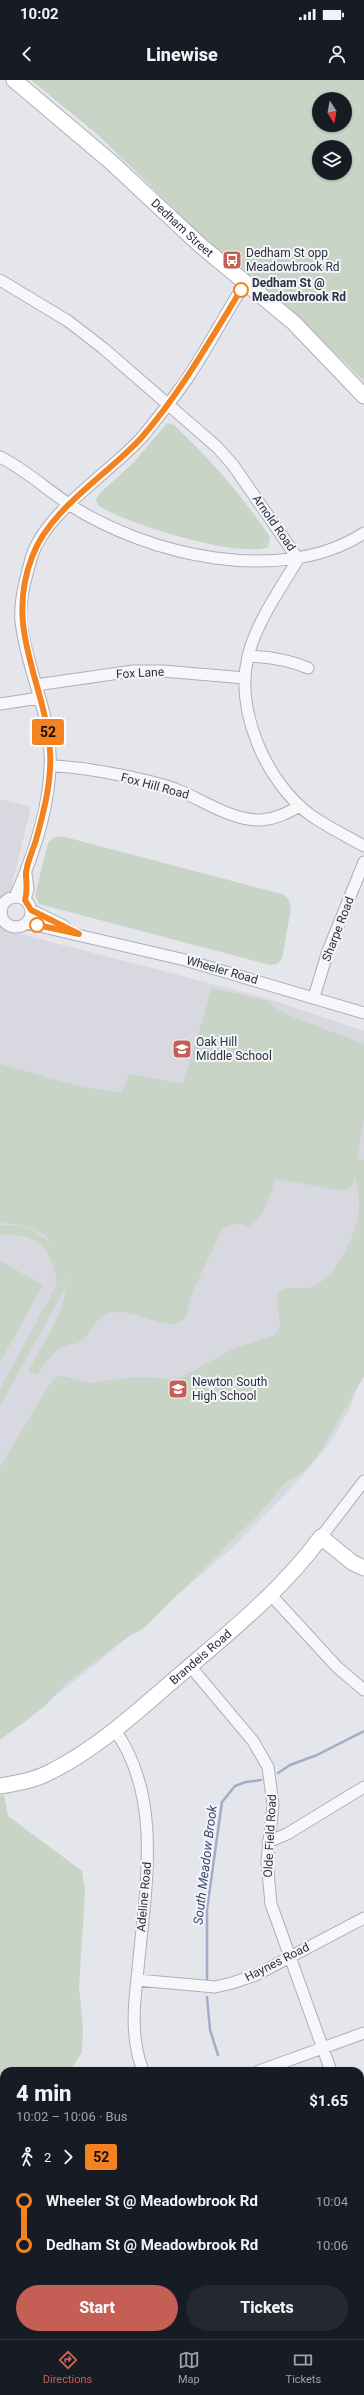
<!DOCTYPE html>
<meta charset="utf-8">
<style>
:root{--surface:#171b24;--page:#242831;--text:#f1f3f6;--muted:#9ea1a6;--line:#363941;--accent:#c55e55}
body{margin:0;font-family:Roboto,sans-serif;background:var(--page);color:var(--text);height:100vh;display:flex;flex-direction:column;font-size:15px;white-space:nowrap}
*{box-sizing:border-box;margin:0}
p{font-size:13px;color:var(--muted)}
.icon{flex:none;width:22px;height:22px;fill:none;stroke:currentColor;stroke-width:2;stroke-linecap:round;stroke-linejoin:round}
.map{position:relative;flex:1;overflow:hidden}
.sheet{position:absolute;left:0px;top:1987px;width:364px;height:272px;display:flex;flex-direction:column;background:var(--surface);border-radius:12px 12px 0 0;box-shadow:0 1px 3px #0004}
.sheet>*{flex:none}
.badge{padding:0 8px;border-radius:3px;font-size:14px;line-height:26px}
.needle{width:26px;rotate:169deg}
.tools{position:absolute;left:312px;top:12px;display:grid;gap:8px}
.tools a{display:grid;place-items:center;width:40px;height:40px;border-radius:50%;background:var(--surface);box-shadow:0 1px 3px #0004;font-size:20px}
.map>.badge{position:absolute;translate:-50% -50%;box-shadow:0 0 0 2px #fff}
.legs{display:flex;align-items:center;gap:6px;height:44px;padding:0 16px;font-size:13px}
.legs p{margin-inline-start:auto}
.headline{display:flex;align-items:center;justify-content:space-between;height:68px;padding:0 16px}
h1{font-size:22px;font-weight:800;line-height:30px}
.primary-button{display:flex;gap:8px;margin-top:auto;padding:8px 16px}
.primary-button a{flex:1;height:46px;border-radius:24px;background:var(--accent);color:#fff;font-size:16px;font-weight:800;line-height:46px;text-align:center}
.primary-button a+a{background:var(--page);color:var(--text)}
ul{padding:0 16px;list-style:none}
li{display:flex;align-items:center;gap:14px;height:44px;font-size:15px}
li i{display:grid;place-items:center;width:6px;height:100%;margin:0 5px;background:currentColor}
li i::after{content:'';width:10px;height:10px;margin:-5px;border:3px solid;border-radius:50%;background:var(--surface)}
li p{margin-inline-start:auto}
li:first-child i{background:linear-gradient(#0000 50%,currentColor 0)}
li:last-child i{background:linear-gradient(currentColor 50%,#0000 0)}
.status{display:flex;justify-content:space-between;align-items:center;height:28px;padding:0 20px;background:var(--surface);direction:ltr}
.status svg{height:11px;fill:currentColor}
header{display:flex;justify-content:space-between;align-items:center;height:52px;padding:0 16px;background:var(--surface);font-size:18px;font-weight:800}
.tabs{display:flex;justify-content:space-around;align-items:center;height:56px;border-top:1px solid var(--line);background:var(--surface);font-size:11px;color:var(--muted)}
.tabs a{display:grid;justify-items:center;gap:2px}
.tabs .current{color:var(--accent)}
.map>svg:first-child{display:block}
.built{fill:#d7d8e0}
.green{fill:#c7d4c6;fill-rule:evenodd}
.lines{fill:none;stroke-linecap:round;stroke-linejoin:round}
.stream{stroke:#a3acc8;stroke-width:2.5}
.street-casing{stroke:#aeafb8;stroke-width:13}
.secondary-casing{stroke:#aeafb8;stroke-width:17}
.highway-casing{stroke:#8d90a1;stroke-width:21}
.street{stroke:#f7f7fa;stroke-width:11}
.secondary{stroke:#fff;stroke-width:15}
.highway{stroke:#fff;stroke-width:19}
.line-1-casing{stroke:#fff;stroke-width:9}
.line-1{stroke:#f58220;stroke-width:6}
.stop-1-dot{fill:#fff;stroke:#f58220;stroke-width:2}
.labels{text-anchor:middle;dominant-baseline:central;stroke-width:4;stroke-linejoin:round;paint-order:stroke}
.street-label{font-size:12px;fill:#2d3042;stroke:#f4f5f8}
.poi-label{font-size:12px;fill:#2d3042;stroke:#f4f5f8;text-anchor:start}
.stop-label{font-size:12px;font-weight:bold;fill:#2d3042;stroke:#f4f5f8;text-anchor:start}
.water-label{font-size:13px;font-style:italic;fill:#3a4673;stroke:#f4f5f8}
</style>
<div class="status"><b>10:02</b><svg viewBox="0 0 49 12"><path d="M0 12V9h3v3zM5 12V6h3v6zM10 12V3h3v9zM15 12V0h3v12zM26 1h20v11H26zM47 4h2v5h-2z"/></svg></div>
<header><svg class="icon" aria-label="back" viewBox="0 0 24 24"><path d="M15 5l-7 7 7 7"/></svg>Linewise<svg class="icon" aria-label="person" viewBox="0 0 24 24"><circle cx="12" cy="8" r="4"/><path d="M4 21q1-7 8-7t8 7"/></svg></header>
<div class="map">
<svg width="364" height="2259" viewBox="0 0 364 2259">
<rect width="100%" height="100%" fill="#e5e6eb"/>
<!-- built -->
<path class="built" d="M0,719L31,727L1,849L263,917L364,951V1288L350,1328L332,1360L295,1404L230,1470L101,1580L0,1659Z"/>
<!-- green -->
<path class="green" d="M31,0H364V301L299,238L205,159L97,54ZM319,19H345V45H319ZM319,67H345V93H319Z
M167,343L174,345C210,379 242,415 270,457L268,467C241,479 122,443 98,425L96,419L99,414L134,382Z
M61,756L282,814L288,818L291,828L282,879L277,884L270,885L39,824L35,815L48,763L53,758Z
M212,908L267,921L275,928L295,938L364,964V1039L357,1079L364,1080V1296L317,1377L305,1390L285,1403L258,1435L144,1548L123,1560L67,1602L44,1627L0,1660V1387L50,1304L56,1297L63,1296L89,1303L135,1297L159,1298L169,1300L182,1297L235,1268L273,1256L279,1250L280,1245L277,1226L278,1214L283,1209C293,1207 305,1210 314,1206C325,1201 331,1193 338,1183C357,1153 364,1130 355,1095L354,1103L346,1111L275,1099C269,1118 266,1135 248,1147L236,1143L222,1149L193,1211L185,1239C182,1240 178,1244 174,1244C160,1246 137,1231 117,1232C93,1233 96,1250 81,1261C77,1265 72,1263 67,1265C53,1270 45,1284 37,1295L28,1292C41,1267 75,1219 64,1192L66,1206L0,1326V1309L57,1204C54,1170 36,1151 0,1155V1146C29,1143 31,1151 53,1164C39,1147 21,1144 0,1143V984L82,1007L122,1013L129,994L183,1004Z
M0,1181L43,1205L0,1282Z
M4,1715L8,1736L82,1791L85,1811L79,1908L83,1947L82,1972L70,1991H4V2095L0,2099V1716Z
M0,2250H4V2255H186L144,2259H0Z"/>
<g class="lines">
<!-- stream -->
<path class="stream" d="M278,1693L290,1685L317,1675L364,1651
M207,1899V1829L222,1722L235,1706L246,1702L261,1700
M207,1917L210,1950L218,1975
M360,2217L364,2228"/>
<defs>
<path id="street" d="M0,200L68,241L103,268L217,367L233,385L298,479C280,510 257,541 248,576C235,631 266,701 309,734C326,746 346,756 364,766
M0,377C26,390 46,409 70,425C148,475 281,507 364,453
M248,576C269,577 289,580 308,588
M36,605L133,591H163L245,598
M0,624L39,618
M50,686C81,686 146,699 175,709C202,719 231,741 261,740C276,739 287,733 300,726
M15,817C37,768 57,706 48,651C41,614 25,579 21,541C19,521 26,498 31,479C43,433 113,391 144,355C158,337 174,318 187,299C208,268 225,234 245,203
M1 832a15 15 0 1 1 30 0a15 15 0 1 1-30 0Z
M25,820L28,809L26,794
M31,830L64,846
M26,843L185,880L364,933
M314,917L328,871L364,782
M321,1457L364,1401
M270,1514L337,1587L364,1610
M190,1586L253,1661L268,1687L273,1725L267,1781L271,1824L331,1991
M114,1649C164,1717 145,1811 138,1889C134,1924 130,1957 143,1991
M268,1762L287,1754L364,1707
M137,1900L215,1907L232,1903L256,1895L364,1838
M259,1991L364,1953
M360,2066L364,2075
M157,2255V2259"/>
<g id="secondary">
<path id="s1" d="M14,0L111,82L200,165L294,243L364,316"/>
<path id="s2" d="M0,1706C18,1703 36,1700 52,1691C100,1667 142,1627 182,1593C231,1551 283,1509 321,1457L353,1483L364,1488"/>
</g>
<path id="highway" d="M360,2245H364
M225,2259L268,2255
M361,2259H364"/>
</defs>
<!-- street casing -->
<use href="#street" class="street-casing"/>
<!-- secondary casing -->
<use href="#secondary" class="secondary-casing"/>
<!-- highway casing -->
<use href="#highway" class="highway-casing"/>
<!-- street -->
<use href="#street" class="street"/>
<!-- secondary -->
<use href="#secondary" class="secondary"/>
<!-- highway -->
<use href="#highway" class="highway"/>
</g>
<g class="lines">
<defs>
<path id="line-1" d="M37,845L79,854L31,830L25,820C28,810 26,803 26,793C27,782 33,770 36,760C44,731 52,700 50,671C45,601 4,550 32,477C50,428 108,395 142,357C181,312 210,260 241,210"/>
</defs>
<!-- line-1 casing -->
<use href="#line-1" class="line-1-casing"/>
<!-- line-1 -->
<use href="#line-1" class="line-1"/>
</g>
<!-- icons -->
<defs>
<symbol id="bus-square" viewBox="-11 -11 22 22"><rect x="-9" y="-9" width="18" height="18" rx="4" fill="#c55e55" stroke="#f4f5f8"/><path d="M-5-6H5V4H4V6H2V4H-2V6H-4V4H-5ZM-3.5-4V0h7V-4ZM-3.5 1.2v1.5H-2V1.2ZM2 1.2v1.5H3.5V1.2Z" fill="#fff"/></symbol>
<symbol id="school-square" viewBox="-11 -11 22 22"><rect x="-9" y="-9" width="18" height="18" rx="4" fill="#c55e55" stroke="#f4f5f8"/><path d="M0-5L7-2L0 1L-7-2ZM-4 1L0 2.5L4 1V4Q0 6-4 4Z" fill="#fff"/></symbol>
</defs>
<g fill-rule="evenodd">
<use href="#bus-square" x="221" y="169" width="22" height="22"/>
<use href="#school-square" x="171" y="958" width="22" height="22"/>
<use href="#school-square" x="167" y="1298" width="22" height="22"/>
</g>
<!-- markers -->
<g class="stop-1-dot">
<circle cx="241" cy="210" r="7"/>
<circle cx="37" cy="845" r="7"/>
</g>
<g class="labels">
<!-- street labels -->
<g class="street-label">
<text stroke="none"><textPath href="#s1" startOffset="224">Dedham Street</textPath></text>
<text transform="translate(274 443) rotate(55)">Arnold Road</text>
<text transform="translate(140 593) rotate(-3)">Fox Lane</text>
<text transform="translate(155 706) rotate(15)">Fox Hill Road</text>
<text transform="translate(338 849) rotate(-69)">Sharpe Road</text>
<text transform="translate(222 890) rotate(16)">Wheeler Road</text>
<text stroke="none"><textPath href="#s2" startOffset="242">Brandeis Road</textPath></text>
<text transform="translate(270 1756) rotate(-87)">Olde Field Road</text>
<text transform="translate(144 1817) rotate(-85)">Adeline Road</text>
<text transform="translate(277 1882) rotate(-27)">Haynes Road</text>
</g>
<!-- poi labels -->
<g class="poi-label">
<text x="246" y="173">Dedham St opp<tspan x="246" dy="14">Meadowbrook Rd</tspan></text>
<text x="196" y="962">Oak Hill<tspan x="196" dy="14">Middle School</tspan></text>
<text x="192" y="1302">Newton South<tspan x="192" dy="14">High School</tspan></text>
</g>
<!-- stop labels -->
<g class="stop-label">
<text x="252" y="203">Dedham St @<tspan x="252" dy="14">Meadowbrook Rd</tspan></text>
</g>
<!-- water labels -->
<g class="water-label">
<text transform="translate(205 1785) rotate(-83)">South Meadow Brook</text>
</g>
</g>
</svg>
<div class="tools">
<a><svg class="needle" viewBox="-14 -14 28 28"><path d="M0-13l5 13h-10z" fill="#e53935"/><path d="M0 13l5-13h-10z" fill="#9ea1a6"/></svg></a>
<a><svg class="icon" aria-label="layers" viewBox="0 0 24 24"><path d="M12 4l9 5-9 5-9-5zM3 14l9 5 9-5"/></svg></a>
</div>
<b class="badge" style="left:48px;top:652px;background:#f58220;color:#111">52</b>
<section class="sheet">
<div class="headline"><div><h1>4 min</h1><p>10:02 – 10:06 · Bus</p></div><b>$1.65</b></div>
<div class="legs"><svg class="icon" aria-label="walk" viewBox="0 0 24 24"><circle cx="13" cy="4" r="2"/><path d="M13 8l-2 6 4 7M11 14l-3 7M7 12l3-4h3l4 4"/></svg>2<svg class="icon" aria-label="forward" viewBox="0 0 24 24"><path d="M9 5l7 7-7 7"/></svg><b class="badge" style="background:#f58220;color:#111">52</b></div>
<ul>
<li><i style="color:#f58220"></i><b>Wheeler St @ Meadowbrook Rd</b><p>10:04</p></li>
<li><i style="color:#f58220"></i><b>Dedham St @ Meadowbrook Rd</b><p>10:06</p></li>
</ul>
<div class="primary-button"><a>Start</a><a>Tickets</a></div>
</section>
</div>
<nav class="tabs">
<a class="current"><svg class="icon" aria-label="directions" viewBox="0 0 24 24"><path d="M12 3l9 9-9 9-9-9zM9 14v-3h6M13 9l2 2-2 2"/></svg>Directions</a>
<a><svg class="icon" aria-label="map" viewBox="0 0 24 24"><path d="M3 6l6-2 6 2 6-2v14l-6 2-6-2-6 2zM9 4v14M15 6v14"/></svg>Map</a>
<a><svg class="icon" aria-label="tickets" viewBox="0 0 24 24"><path d="M3 7h18v10H3zM15 7v10"/></svg>Tickets</a>
</nav>
